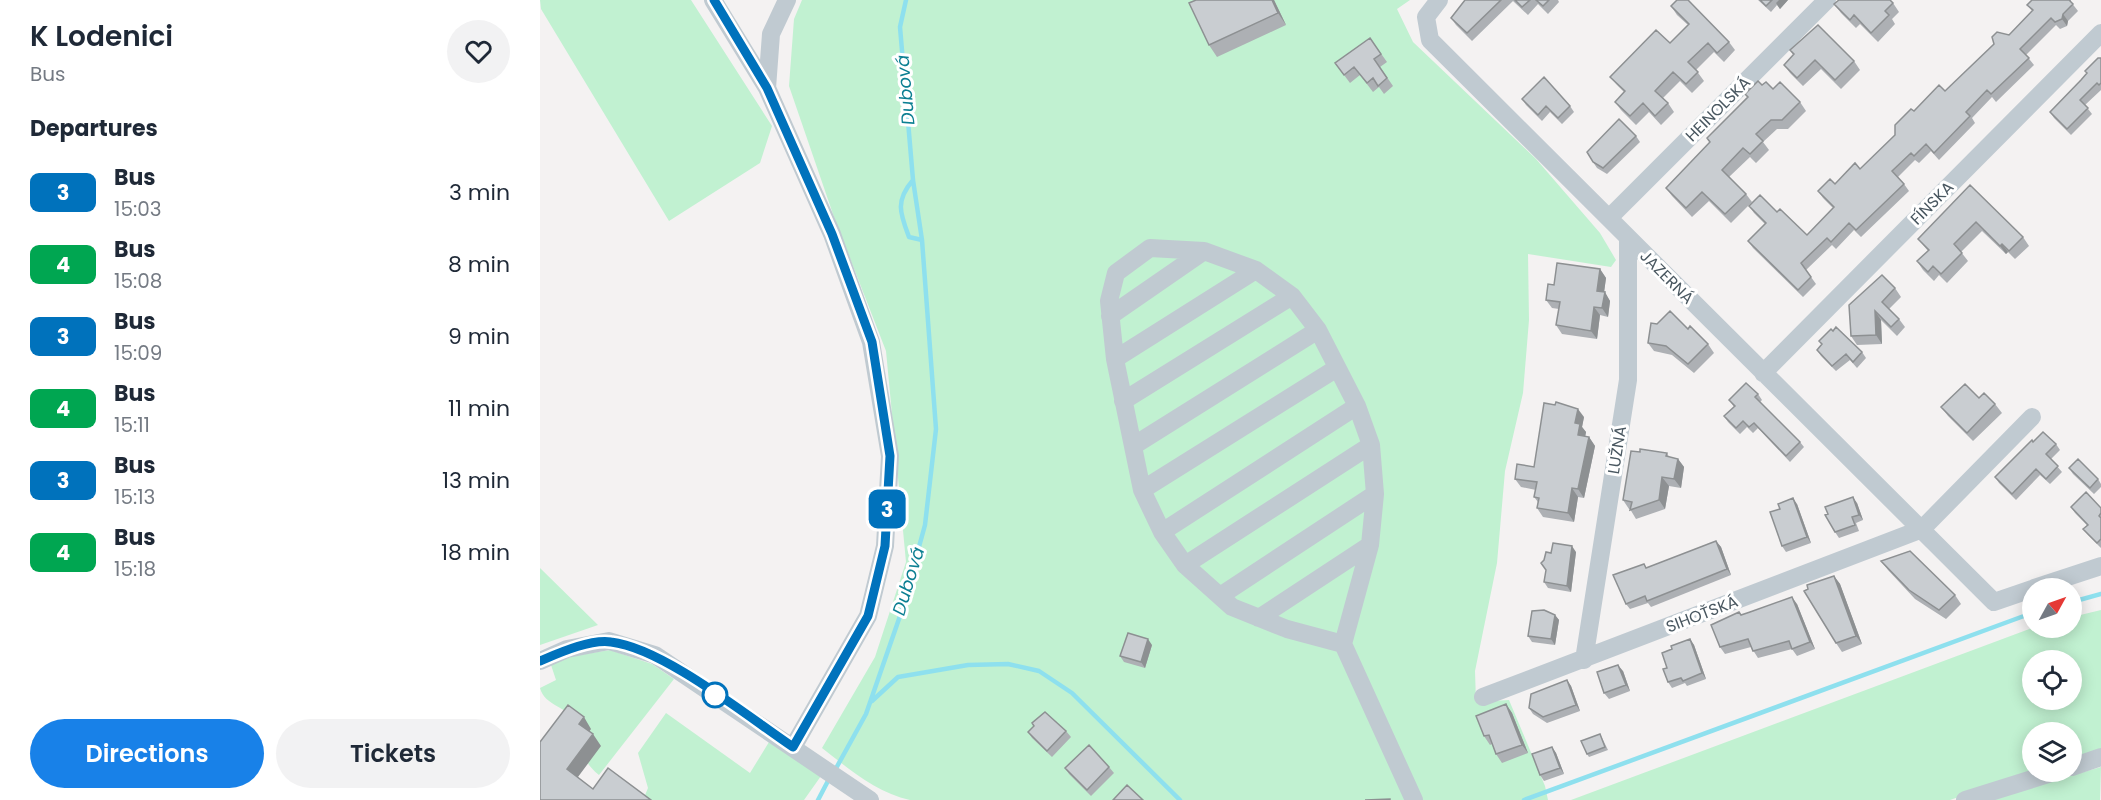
<!DOCTYPE html>
<meta charset="utf-8">
<style>
:root{--surface:#fff;--page:#f2f2f3;--text:#1f2937;--muted:#747a83;--accent:#1881e8}
body{margin:0;font-family:Poppins,sans-serif;background:var(--page);color:var(--text);height:100vh;display:flex;flex-direction:column;font-size:22px;white-space:nowrap}
*{box-sizing:border-box;margin:0}
p{font-size:20px;color:var(--muted)}
.icon{flex:none;width:33px;height:33px;fill:none;stroke:currentColor;stroke-width:2;stroke-linecap:round;stroke-linejoin:round}
.map{position:relative;flex:1;overflow:hidden}
.side{display:flex;flex-direction:column;background:var(--surface);width:540px}
.side>*{flex:none}
.badge{padding:0 12px;border-radius:9px;font-size:21px;line-height:39px}
.needle{width:39px;rotate:50deg}
.controls{position:absolute;left:1482px;top:578px;display:grid;gap:12px}
.controls a{display:grid;place-items:center;width:60px;height:60px;border-radius:50%;background:var(--surface);box-shadow:0 3px 15px #0003;font-size:30px}
.map>.badge{position:absolute;translate:-50% -50%;box-shadow:0 0 0 3px #fff}
h2{padding:0 30px;font-size:22px;line-height:54px}
.round{display:grid;place-items:center;flex:none;width:63px;height:63px;border-radius:32px;background:var(--page)}
.headline{display:flex;align-items:center;justify-content:space-between;height:102px;padding:0 30px}
h1{font-size:28px;font-weight:600;line-height:45px}
.cta{display:flex;gap:12px;margin-top:auto;padding:12px 30px}
.cta a{flex:1;height:69px;border-radius:36px;background:var(--accent);color:#fff;font-size:24px;font-weight:600;line-height:69px;text-align:center}
.cta a+a{background:var(--page);color:var(--text)}
ul{padding:0;list-style:none}
li{display:flex;align-items:center;gap:18px;height:72px;padding:0 30px}
li div{flex:1}
li b{display:block;font-size:22px}
li em{font-style:normal}
li .badge{min-width:66px;font-weight:700;text-align:center}
main{display:flex;flex:1;min-height:0}
.map>svg:first-child{display:block}
.green{fill:#c1f1d1;fill-rule:evenodd}
.lines{fill:none;stroke-linecap:round;stroke-linejoin:round}
.stream{stroke:#8ee0ee;stroke-width:4.5}
.minor{stroke:#c0cad1;stroke-width:18}
.wall{fill:#adb0b4}
.shaded-wall{fill:#8d9092}
.building{fill:#c9cdd1;stroke:#8d9092;stroke-width:1.5}
.line-casing{stroke:#fff;stroke-width:14}
.line{stroke:#0072bc;stroke-width:9}
.stop-dot{fill:#fff;stroke:#0072bc;stroke-width:3}
.labels{text-anchor:middle;dominant-baseline:central;stroke-width:6;stroke-linejoin:round;paint-order:stroke}
.street-label{font-size:16px;fill:#495760;stroke:#fff}
.water-label{font-size:18px;font-style:italic;fill:#0b7f92;stroke:#fff}
</style>
<main>
<section class="side">
<div class="headline"><div><h1>K Lodenici</h1><p>Bus</p></div><a class="round"><svg class="icon" aria-label="heart" viewBox="0 0 24 24"><path d="M12 20l-8-8c-3-5 5-10 8-4 3-6 11-1 8 4z"/></svg></a></div>
<h2>Departures</h2>
<ul>
<li><span class="badge" style="background:#0072bc;color:#fff">3</span><div><b>Bus</b><p>15:03</p></div><em>3 min</em></li>
<li><span class="badge" style="background:#00a651;color:#fff">4</span><div><b>Bus</b><p>15:08</p></div><em>8 min</em></li>
<li><span class="badge" style="background:#0072bc;color:#fff">3</span><div><b>Bus</b><p>15:09</p></div><em>9 min</em></li>
<li><span class="badge" style="background:#00a651;color:#fff">4</span><div><b>Bus</b><p>15:11</p></div><em>11 min</em></li>
<li><span class="badge" style="background:#0072bc;color:#fff">3</span><div><b>Bus</b><p>15:13</p></div><em>13 min</em></li>
<li><span class="badge" style="background:#00a651;color:#fff">4</span><div><b>Bus</b><p>15:18</p></div><em>18 min</em></li>
</ul>
<div class="cta"><a>Directions</a><a>Tickets</a></div>
</section>
<div class="map">
<svg width="1561" height="800" viewBox="0 0 1561 800">
<rect width="100%" height="100%" fill="#f4f2f2"/>
<!-- green -->
<path class="green" d="M0,0H151L232,126L220,163L129,221L1,9Z
M262,0H870L857,9L873,42L996,159L1060,233L1076,260L1071,267L988,254L989,320L983,393L965,471L957,563L935,671L936,702L969,700L1005,786L1008,800H370C337,793 309,769 282,748L335,657L366,562L346,351L294,217L249,86L254,19Z
M0,568L58,625L0,645Z
M1561,610V751L1532,760V732H1492L1493,771L1410,800H1031L1495,627H1532V617ZM1492,660H1532V699H1492Z
M70,650L112,664L134,679L59,775C35,756 47,742 34,720C26,706 5,706 0,688L16,680L11,665L33,656Z
M126,713L210,773L229,742L281,776L264,800H103L108,788L98,753Z
M1561,767L1560,800H1447Z"/>
<g class="lines">
<!-- stream -->
<path class="stream" d="M373,180C355,201 360,213 369,237L382,240
M1532,602L1561,594
M332,701L358,677L428,665L468,664L499,671L532,693L640,800
M294,772L326,714L360,616L385,525L396,429L382,240L373,180L360,27L366,0
M278,800L289,779
M984,800L1492,613"/>
<!-- minor -->
<path class="minor" d="M173,0L227,88L292,234L331,342L350,456L345,546L328,616L253,747
M899,0L886,17L890,40L1454,602L1492,589
M227,88L231,34L247,0
M1069,218L1287,0
M570,316L664,251
M575,359L716,270
M1223,373L1561,33
M583,401L752,296
M593,446L778,330
M602,490L797,368
M622,532L817,406
M645,565L831,445
M1494,588L1561,566
M680,596L835,494
M719,618L830,545
M803,644L747,629L692,607L645,565L622,532L602,490L575,359L569,301L576,273L610,248L664,251L716,270L752,296L778,330L817,406L831,445L835,494L830,545L803,644L874,800
M1044,660L1088,380V238
M0,661L27,649L69,641L115,655L330,800
M943,697L1382,529L1492,417
M1532,767L1561,757
M1425,800L1518,771"/>
</g>
<!-- wall -->
<path class="wall" d="M656,0H734L746,25L677,57L669,45Z
M925,0H1018L1019,2L1008,14L998,4L988,15L973,1L932,41L916,25L911,18Z
M1218,0H1248L1240,9L1237,5L1231,12Z
M1492,0H1531V2L1538,11L1528,21L1527,26L1520,29L1516,25L1486,55L1494,65L1456,102L1452,97L1432,118L1435,123L1399,160L1391,151L1379,163L1375,160L1358,177L1364,184L1369,191L1321,237L1314,230L1296,249L1292,245L1266,270L1276,284L1263,297L1213,248L1208,241L1225,224L1214,213L1209,206L1237,212L1267,235L1293,208L1283,198L1278,191L1295,184L1320,169L1355,135L1374,111L1405,91L1469,35L1492,11L1487,5Z
M1353,3L1359,12L1352,19L1355,24L1338,42L1320,24L1316,28L1301,13L1294,4Z
M1131,6L1189,42L1195,50L1184,62L1174,52L1156,70L1164,81L1152,93L1140,81L1123,98L1128,103L1134,112L1121,125L1109,112L1096,125L1081,110L1075,102L1084,92L1077,85L1070,77L1130,43L1148,25L1137,15Z
M830,38L847,62L840,67L853,86L844,94L839,87L833,92L820,75L810,83L795,63Z
M1250,50L1314,61L1320,70L1301,89L1281,69L1263,86L1250,73L1244,65L1253,55Z
M1561,58V90L1545,105L1552,114L1531,135L1514,118L1510,112L1541,80Z
M1222,85L1233,89L1260,102L1266,111L1248,129H1237L1223,142L1229,150L1216,163L1210,157L1189,177L1206,194L1212,202L1191,223L1169,201L1152,217L1132,196L1126,188L1170,142L1167,138L1207,97L1205,94Z
M982,99L1030,106L1034,112L1022,124L1010,112L1002,121L986,105Z
M1096,136L1100,142L1067,174L1057,168L1053,162Z
M1430,185L1483,237L1489,246L1475,259L1468,252L1466,254L1442,231L1421,252L1428,261L1407,283L1399,275L1394,281L1383,270L1377,261L1388,251L1378,239Z
M1060,269L1066,278L1064,292L1070,301L1068,317L1060,315L1057,339L1022,334L1016,325L1019,309L1012,308L1006,300L1014,285Z
M1355,288L1361,297L1349,309L1359,319L1365,327L1357,336L1341,320L1342,344L1317,345L1311,336L1309,305Z
M1148,329L1168,344L1174,353L1154,373L1132,355L1114,351L1108,343Z
M1293,331L1322,352L1326,358L1317,368L1310,360L1296,371L1281,356L1277,350L1282,345L1279,341Z
M1218,394L1222,400L1220,402L1260,442L1264,447L1250,462L1218,428L1213,433L1207,427L1200,434L1188,422L1184,416L1194,407L1189,400Z
M1439,398L1455,404L1462,413L1433,441L1408,416L1401,407Z
M1044,417L1042,427L1046,432L1045,436L1049,437L1055,446L1044,498L1038,497L1034,522L1003,517L997,508L998,502L994,497L996,490L981,487L975,479L994,467Z
M1493,442L1516,444L1520,450L1511,459L1522,472L1510,484L1500,475L1476,500L1459,483L1455,477Z
M1100,452L1127,453L1129,457L1138,459L1144,467L1141,488L1129,486L1125,509L1096,519L1090,509H1089L1083,500Z
M1529,468L1558,479L1561,484V487L1554,494L1533,474Z
M1317,503L1323,520L1316,523L1319,531L1299,538L1295,532Z
M1257,504L1271,543L1246,552L1242,546Z
M1531,507L1561,508V548L1548,535L1543,529L1547,525L1535,513Z
M1176,541L1181,547L1191,575L1111,607L1108,603L1090,609L1086,604L1107,568Z
M1036,552L1031,592L1008,588L1004,582L1006,570L1004,560L1011,553Z
M1341,561L1415,595L1421,604L1406,619L1375,599L1348,570Z
M1294,576L1300,584L1322,644L1302,652L1296,643Z
M1257,604L1275,649L1257,656L1252,649L1218,658L1211,647L1185,654L1180,647L1202,615Z
M1015,615L1019,620L1015,645L992,642L988,636Z
M1150,639L1154,645L1166,679L1147,686L1145,683L1132,688L1128,682L1127,668L1132,649Z
M612,645L605,668L584,662L580,656Z
M1083,671L1090,691L1069,699L1064,693Z
M1027,680L1031,686L1040,711L1007,723L993,714L989,708Z
M966,704L972,713L988,753L962,763L956,754L952,744L950,745L944,736Z
M492,723L526,731L531,737L512,757L492,738L488,732L494,726Z
M1060,734L1068,750L1049,757L1047,754Z
M1012,747L1016,753L1024,774L1004,781L1000,775Z
M569,767L574,773L551,796L529,774L525,768Z"/>
<!-- shaded-wall -->
<path class="shaded-wall" d="M732,0H734L746,25L738,13Z
M1239,0H1248L1240,9L1236,3Z
M1523,14L1528,21L1527,26L1522,19Z
M1462,244L1468,252L1466,254L1460,246Z
M1060,269L1066,278L1063,300L1057,291Z
M1065,292L1070,301L1068,317L1062,308Z
M1054,307L1060,315L1057,339L1051,331Z
M1335,311L1341,320L1342,344L1336,335Z
M1038,409L1044,417L1042,427L1046,432L1044,444L1038,435L1035,423Z
M1049,437L1055,446L1044,498L1038,489Z
M1138,459L1144,467L1141,488L1134,479Z
M1122,477L1129,486L1125,509L1119,500Z
M1032,488L1038,497L1034,522L1028,513Z
M1313,497L1317,503L1323,520L1319,515Z
M1253,498L1257,504L1271,543L1267,537Z
M1176,541L1181,547L1191,575L1187,569Z
M1032,546L1036,552L1031,592L1027,586Z
M1294,576L1300,584L1322,644L1316,636Z
M1252,597L1257,604L1275,649L1270,642Z
M1015,615L1019,620L1015,645L1011,639Z
M608,639L612,645L605,668L601,662Z
M1150,639L1154,645L1166,679L1162,673Z
M1078,665L1083,671L1090,691L1086,685Z
M1027,680L1031,686L1040,711L1036,705Z
M966,704L972,713L988,753L982,745Z
M44,717L51,729L47,735L39,724Z
M53,734L61,746L35,781L27,769Z
M1012,747L1016,753L1024,774L1020,768Z"/>
<!-- building -->
<path class="building" d="M656,0H732L738,13L669,45L649,3Z
M925,0H961L927,33L911,18Z
M975,0H990L982,7Z
M996,0H1009L1003,6Z
M1137,0H1148L1189,42L1177,53L1168,43L1148,62L1158,72L1146,84L1133,72L1115,91L1128,103L1115,116L1103,103L1090,116L1075,102L1085,91L1070,77L1116,30L1130,43L1149,24L1131,6Z
M1220,0H1232L1226,6Z
M1299,0H1350L1353,3L1345,11L1349,15L1331,33L1314,15L1310,20L1294,4Z
M1492,0H1529L1533,4L1523,14L1522,19L1515,22L1511,18L1480,49L1489,58L1451,94L1447,90L1426,112L1430,116L1394,153L1386,144L1374,156L1371,153L1352,171L1364,184L1316,230L1309,223L1291,242L1287,238L1261,263L1271,277L1258,290L1208,241L1226,223L1209,206L1220,195L1237,212L1240,209L1267,235L1294,207L1278,191L1290,179L1295,184L1315,163L1320,169L1355,135V125L1371,109L1374,111L1399,85L1405,91L1454,44L1452,37L1457,32L1469,35L1493,10L1487,5Z
M1278,25L1314,61L1295,80L1275,60L1257,78L1244,65L1254,54L1250,50Z
M830,38L841,54L834,59L847,78L838,86L833,78L827,83L814,67L804,75L795,63Z
M1558,58H1561V83L1559,85L1557,83L1540,100L1548,108L1527,129L1510,112L1541,80L1547,73L1545,71Z
M1004,77L1030,106L1018,118L1006,106L998,115L982,99Z
M1218,81L1222,85L1226,82L1233,89L1240,82L1260,102L1242,120H1231L1216,134L1223,141L1210,154L1203,148L1182,170L1206,194L1185,214L1162,192L1146,208L1126,188L1170,142L1167,138L1208,97L1205,94Z
M1079,119L1096,136L1063,168L1053,162L1047,152Z
M1430,185L1483,237L1469,251L1462,244L1460,246L1436,222L1414,244L1422,253L1401,274L1393,266L1388,272L1377,261L1389,250L1378,239Z
M1017,263L1060,269L1057,291L1065,292L1062,308L1054,307L1051,331L1016,325L1020,302L1006,300L1008,284L1014,285Z
M1342,275L1355,288L1342,302L1359,319L1351,327L1335,311L1336,335L1311,336L1309,305Z
M1130,311L1148,329L1150,326L1168,344L1148,364L1126,346L1108,343L1111,323L1117,324Z
M1296,327L1322,352L1313,362L1306,354L1292,366L1277,350L1282,344L1279,341L1291,329L1293,331Z
M1206,383L1218,394L1215,397L1260,442L1246,456L1214,423L1209,427L1203,421L1196,428L1184,416L1195,406L1189,400Z
M1425,384L1439,398L1444,393L1455,404L1427,433L1401,407Z
M1016,402L1038,409L1035,423L1040,424L1038,435L1049,437L1038,489L1032,488L1028,513L997,508L999,498L994,497L997,482L975,479L977,464L994,467L1004,403L1015,405Z
M1503,432L1516,444L1506,454L1518,466L1506,479L1496,469L1472,494L1455,477L1492,440L1493,442Z
M1100,449L1127,453L1126,456L1138,459L1134,479L1122,477L1119,500L1090,510L1092,502L1083,500L1091,451L1100,452Z
M1538,459L1558,479L1550,488L1529,468Z
M1546,492L1561,508V513L1559,516L1561,518V539L1557,543L1543,529L1548,525L1531,507Z
M1313,497L1319,515L1312,517L1315,525L1295,532L1285,515L1288,514L1285,507Z
M1253,498L1267,537L1242,546L1230,512L1240,509L1238,504Z
M1176,541L1187,569L1107,601L1105,596L1086,604L1073,575L1104,564L1106,568Z
M1013,543L1032,546L1027,586L1004,582L1006,570L1001,563L1004,560L1006,552L1011,553Z
M1370,551L1415,595L1399,610L1369,590L1341,561Z
M1294,576L1316,636L1296,643L1264,591L1268,589L1267,585Z
M1252,597L1270,642L1252,649L1249,641L1213,651L1208,639L1180,647L1171,625L1199,612L1201,615L1210,612Z
M1004,610L1015,615L1011,639L988,636L992,611Z
M588,633L608,639L601,662L580,656Z
M1150,639L1162,673L1143,681L1141,678L1128,682L1123,669L1127,668L1122,653L1132,649L1131,646Z
M1078,665L1086,685L1064,693L1057,672Z
M1027,680L1036,705L1003,717L989,708L991,694Z
M966,704L982,745L956,754L949,735L944,736L936,716Z
M28,705L44,717L39,724L53,734L27,769L53,789L68,768L111,800H0V742Z
M505,712L526,731L507,751L488,732L494,726L492,723Z
M1060,734L1065,747L1047,754L1041,741Z
M549,745L569,767L547,790L525,768Z
M1012,747L1020,768L1000,775L992,754Z
M587,785L603,800H573Z
M850,799V800H825Z"/>
<g class="lines">
<defs>
<path id="line" d="M0,661C19,653 50,639 71,642C123,648 207,716 253,747L328,616L345,546L350,456L332,342L292,234L227,88L174,0"/>
</defs>
<!-- line casing -->
<use href="#line" class="line-casing"/>
<!-- line -->
<use href="#line" class="line"/>
</g>
<!-- markers -->
<circle class="stop-dot" cx="175" cy="695" r="12"/>
<g class="labels">
<!-- street labels -->
<g class="street-label">
<text transform="translate(1178 109) rotate(-45)">HEINOLSKÁ</text>
<text transform="translate(1392 203) rotate(-45)">FÍNSKA</text>
<text transform="translate(1127 277) rotate(45)">JAZERNÁ</text>
<text transform="translate(1077 450) rotate(-81)">LUŽNÁ</text>
<text transform="translate(1162 614) rotate(-21)">SIHOŤSKÁ</text>
</g>
<!-- water labels -->
<g class="water-label">
<text transform="translate(365 90) rotate(-95)">Dubová</text>
<text transform="translate(368 581) rotate(-73)">Dubová</text>
</g>
</g>
</svg>
<div class="controls">
<a><svg class="needle" viewBox="-14 -14 28 28"><path d="M0-13l5 13h-10z" fill="#e53935"/><path d="M0 13l5-13h-10z" fill="#747a83"/></svg></a>
<a><svg class="icon" aria-label="locate" viewBox="0 0 24 24"><circle cx="12" cy="12" r="6"/><path d="M12 2v4M12 18v4M2 12h4M18 12h4"/></svg></a>
<a><svg class="icon" aria-label="layers" viewBox="0 0 24 24"><path d="M12 4l9 5-9 5-9-5zM3 14l9 5 9-5"/></svg></a>
</div>
<b class="badge" style="left:347px;top:509px;background:#0072bc;color:#fff">3</b>
</div>
</main>
